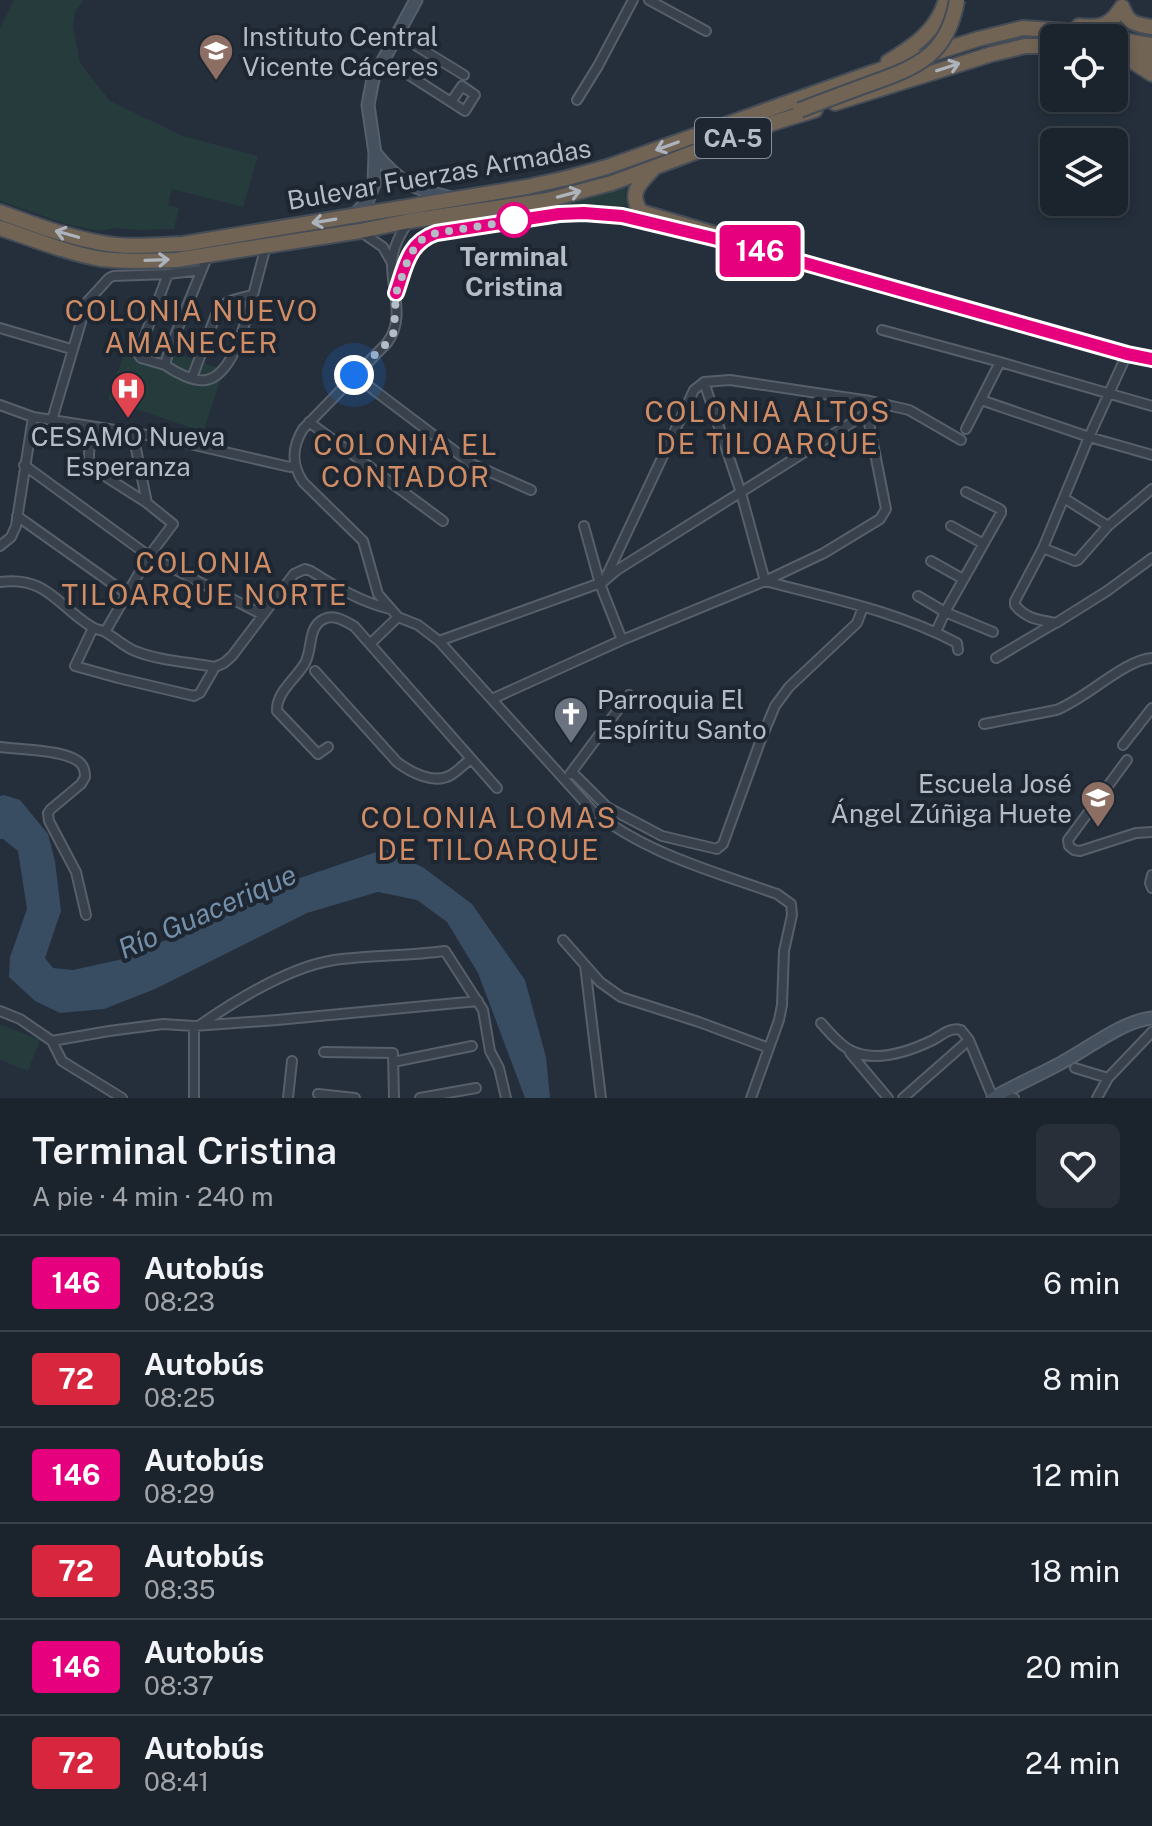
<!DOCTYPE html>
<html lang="es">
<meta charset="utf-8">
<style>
:root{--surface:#1b232c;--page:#282f38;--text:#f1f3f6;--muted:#a0a4a9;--line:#394048}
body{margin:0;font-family:"Public Sans",sans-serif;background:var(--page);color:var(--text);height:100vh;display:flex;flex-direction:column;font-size:30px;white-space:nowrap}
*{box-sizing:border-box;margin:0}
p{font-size:26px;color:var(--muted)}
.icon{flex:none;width:44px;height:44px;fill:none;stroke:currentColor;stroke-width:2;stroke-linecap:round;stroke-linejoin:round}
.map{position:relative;height:1098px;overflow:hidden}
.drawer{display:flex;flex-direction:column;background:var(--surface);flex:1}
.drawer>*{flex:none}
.badge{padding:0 16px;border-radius:6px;font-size:28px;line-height:52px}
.tools{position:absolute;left:1040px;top:24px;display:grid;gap:16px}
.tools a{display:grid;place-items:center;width:88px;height:88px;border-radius:12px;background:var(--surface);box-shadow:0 4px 12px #0003,0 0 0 2px var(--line);font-size:40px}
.you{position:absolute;width:40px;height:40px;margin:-20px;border:6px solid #fff;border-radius:50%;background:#1a73e8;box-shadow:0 0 0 12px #1a73e833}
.map>.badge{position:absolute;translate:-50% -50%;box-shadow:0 0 0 4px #fff}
.round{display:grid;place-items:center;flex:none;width:84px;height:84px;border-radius:12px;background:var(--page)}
.head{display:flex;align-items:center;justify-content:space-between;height:136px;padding:0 32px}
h1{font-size:38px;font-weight:600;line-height:60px}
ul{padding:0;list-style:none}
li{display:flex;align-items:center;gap:24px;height:96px;padding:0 32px;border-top:2px solid var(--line)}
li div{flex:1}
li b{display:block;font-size:30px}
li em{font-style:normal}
li .badge{min-width:88px;font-weight:700;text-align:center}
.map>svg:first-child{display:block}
.green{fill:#263b3c}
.water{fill:#384c62}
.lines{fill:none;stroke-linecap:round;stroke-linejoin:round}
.street-casing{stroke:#565f6a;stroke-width:12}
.secondary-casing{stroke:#565f6a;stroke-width:15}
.highway-casing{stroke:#434c57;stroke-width:18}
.street{stroke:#38414c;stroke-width:8}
.secondary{stroke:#46515f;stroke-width:11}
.highway{stroke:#716455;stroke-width:14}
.highway-bridge-casing{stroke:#434c57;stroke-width:18;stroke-linecap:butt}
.highway-bridge{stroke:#716455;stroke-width:14}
.oneway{stroke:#acb3bc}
.line-casing{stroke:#fff;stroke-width:18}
.line{stroke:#e6007e;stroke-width:12}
.walk{stroke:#b3bcc7;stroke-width:8;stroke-dasharray:0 14.4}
.stop-dot{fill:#fff;stroke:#e6007e;stroke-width:4}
.labels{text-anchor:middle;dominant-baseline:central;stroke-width:8;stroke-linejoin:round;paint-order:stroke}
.shield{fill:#1d2631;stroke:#868f9a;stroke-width:2}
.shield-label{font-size:24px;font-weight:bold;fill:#b3bcc7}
.poi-label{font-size:26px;fill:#b3bcc7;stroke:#1d2631;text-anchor:start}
.street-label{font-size:26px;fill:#b3bcc7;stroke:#1d2631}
.stop-label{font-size:26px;font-weight:bold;fill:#b3bcc7;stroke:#1d2631}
.neighbourhood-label{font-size:28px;letter-spacing:2px;fill:#d08d65;stroke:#1d2631}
.water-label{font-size:28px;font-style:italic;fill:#748faa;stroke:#1d2631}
</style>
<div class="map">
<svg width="1152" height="1098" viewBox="0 0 1152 1098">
<rect width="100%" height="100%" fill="#242f3b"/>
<!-- green -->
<path class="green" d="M14,0H84L75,12L73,26L80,63L110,101L183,136L258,156L243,207L172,189L168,205L179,208L174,229L139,230L116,228L99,231L66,224L0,201V28Z
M626,187L625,196L628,206L570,210L547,209C561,201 579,203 594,197C608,192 610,188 626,187Z
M130,337L224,370L203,432L108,399Z
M0,1024L40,1040L28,1071L0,1060Z"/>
<!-- water -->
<path class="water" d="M4,795L20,800L48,834L55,861L61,911L45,958L53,968L73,970L123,959L191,929L259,892L385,849L424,868L472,904L525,980L546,1057L550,1098H525L478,973L447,922L417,900L378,892L307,913L155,989L104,1009L60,1013L35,1001L9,977L10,957L27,909L18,851L3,839H0V796Z"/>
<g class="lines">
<defs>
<path id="street" d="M649,0L706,31
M397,34L464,75
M384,59L465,111L475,95L462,86L451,102
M577,100L598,66L633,0
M409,221C401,233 393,246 392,262C391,289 406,318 387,343L303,429C292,447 291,464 303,482L363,541L378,594L398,617L418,625L439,641L592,810C644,853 715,872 777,894L791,904L792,915L784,951L782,1005L779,1020L751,1098
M361,232L383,247L392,263
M208,255L169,350L165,365C175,372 193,382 206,380C234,375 246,319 253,295
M398,289C406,264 409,243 436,233L528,218
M0,328L71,349
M882,330L1000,362L1152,406
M1127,354L1089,437L1043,548L1015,601V605C1026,619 1039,620 1056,623L1107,591L1152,558
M165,365L141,358L138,354L168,274
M354,375L472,464L531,490
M192,378L218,309C226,300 241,298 253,295L266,246
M704,382L741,493L765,581
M981,400L1089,437L1152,455
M0,405L33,417L159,437L290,467L295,466
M52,420L87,302L109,278L113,276L168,274L201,270
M309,422L443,521
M94,428C92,440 85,457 92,468L147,503L173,524L149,556L105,632
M966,429L1000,362
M133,434L147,503
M24,465L149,556L263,615
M1064,498L1108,526
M17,516L127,594
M584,526L600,584L622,640
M951,526L982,543
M0,546L11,537L16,526L33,417
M1043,548L1075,561L1078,560L1108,526L1152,489
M931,561L963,579
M606,577L694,390L704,382L730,380L870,401L909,410L961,440
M765,581C829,598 897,611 957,643L958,650
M0,582C48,576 57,606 92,627C97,630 98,629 103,631C115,637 123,646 135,651C160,661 189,662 215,667L224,663L232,656L294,574L305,569L311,571C336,587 361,602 390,609
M918,596L945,612L993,632
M93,628L75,666L118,678L194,696L200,693L215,667
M936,632L945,612L1001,513V510L998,508L966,492
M439,641L603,582L617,570L867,413L870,401
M370,644L398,617
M996,658L1055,623
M315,671L397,762C410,772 434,785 451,775C458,771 464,764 471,759
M492,699L622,640L765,581L824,553L880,519L886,509L867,413
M984,724L1056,710C1084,700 1126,659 1152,658
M1123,745L1152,708
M0,747C19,750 70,749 82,765C84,768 85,773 85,777L81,784L51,809L48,813L49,821L76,872L86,915
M328,747L318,754L277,711C276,692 296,679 305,663C313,649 307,627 324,619C334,614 345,621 354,626L497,788
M1127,760L1068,840L1069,846L1074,850L1080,851L1136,833L1152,832
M572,772L607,807L662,836L717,849L723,844L760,742L775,706L789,687L857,623L863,607
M570,774L629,695
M1152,875L1150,883L1152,888
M563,940L600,982L621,997L699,1022L769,1048
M585,965L601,1098
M0,1011L20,1019L52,1041L62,1061L122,1098
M821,1023C829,1032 837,1042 848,1049C873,1064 908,1052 933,1040C942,1035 950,1027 961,1030L969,1040L903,1098
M200,1025C236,1000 290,967 334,960C370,955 408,956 445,951L483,1010L490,1051L499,1068L506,1098
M969,1040L993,1098
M52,1041L109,1031L163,1024L194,1026L277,1020L478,1001
M324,1052L393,1053L394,1098
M850,1053L888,1098
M393,1062L472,1046
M1075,1068L1108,1078
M318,1094L355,1098
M1000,1094L1014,1098
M194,1098V1026
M288,1098L292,1061
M420,1098L476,1088
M1097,1098L1108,1078L1152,1032"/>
<path id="secondary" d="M375,153C400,184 414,188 451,198
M521,205L528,218C572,212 614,212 658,223
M353,216L367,202L374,184L375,153L368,105L373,79L416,0
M729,242L1127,354L1152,359
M993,1098C1015,1085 1039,1075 1061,1063C1088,1049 1122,1021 1152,1018"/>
<path id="highway" d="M1122,7C1129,24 1134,24 1152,27
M1079,26C1101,28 1110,26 1122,7
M1114,39L1152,45
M1118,52L1152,74
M1126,54L1152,58
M888,62C914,46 937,31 946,0
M835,103L992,54L1025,46H1054
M653,169C639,184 628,193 641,212L725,237L733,243
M0,212C33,224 67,237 102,243C128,248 156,245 183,244L527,187L567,178L607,167L871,73L978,39L1023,28L1067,31L1109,38
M0,228C33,239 67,253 101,259C126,262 151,261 176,260L360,231L409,221L548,200L612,183L773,123L815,110"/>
</defs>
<!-- street casing -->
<use href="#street" class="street-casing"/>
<!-- secondary casing -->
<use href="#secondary" class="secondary-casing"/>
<!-- highway casing -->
<use href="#highway" class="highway-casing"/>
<!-- street -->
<use href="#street" class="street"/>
<!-- secondary -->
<use href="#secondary" class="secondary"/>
<!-- highway -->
<use href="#highway" class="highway"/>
<defs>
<path id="highway-bridge" d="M800,110C821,102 842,94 864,86C913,68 947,59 957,0"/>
</defs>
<!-- highway-bridge casing -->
<use href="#highway-bridge" class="highway-bridge-casing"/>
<!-- highway-bridge -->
<use href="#highway-bridge" class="highway-bridge"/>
</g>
<!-- one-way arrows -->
<defs><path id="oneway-shaft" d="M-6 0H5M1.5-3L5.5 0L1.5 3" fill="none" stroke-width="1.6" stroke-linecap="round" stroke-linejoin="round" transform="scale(2)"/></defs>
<g class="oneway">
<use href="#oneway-shaft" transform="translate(948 67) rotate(-18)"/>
<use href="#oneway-shaft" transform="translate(667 146) rotate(160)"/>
<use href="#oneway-shaft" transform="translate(569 194) rotate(-15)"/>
<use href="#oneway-shaft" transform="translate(324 221) rotate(171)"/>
<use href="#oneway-shaft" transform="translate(67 234) rotate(-164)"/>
<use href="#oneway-shaft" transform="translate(157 260) rotate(-2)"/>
</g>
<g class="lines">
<defs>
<path id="line" d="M396,293C405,268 407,243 436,233L559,214L584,213L622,216L734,243L1127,354L1152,359"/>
</defs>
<!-- line casing -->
<use href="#line" class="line-casing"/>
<!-- line -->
<use href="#line" class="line"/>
<!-- walk -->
<path class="walk" d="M354,375L387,343L394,332L396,293L409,257L419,241L436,233L518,220H514"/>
</g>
<!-- icons -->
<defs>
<symbol id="school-pin" viewBox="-11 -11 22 30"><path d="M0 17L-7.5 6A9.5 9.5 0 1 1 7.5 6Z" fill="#8d6e63" stroke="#1d2631"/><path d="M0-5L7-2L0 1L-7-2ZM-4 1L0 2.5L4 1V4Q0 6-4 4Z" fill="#fff"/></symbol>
<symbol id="hospital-pin" viewBox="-11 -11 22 30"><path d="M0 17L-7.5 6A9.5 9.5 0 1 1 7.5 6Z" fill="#e0444e" stroke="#1d2631"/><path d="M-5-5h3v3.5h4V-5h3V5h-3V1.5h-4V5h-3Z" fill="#fff"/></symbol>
<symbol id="church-pin" viewBox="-11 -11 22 30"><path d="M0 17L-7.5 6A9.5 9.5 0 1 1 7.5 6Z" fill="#6b7280" stroke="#1d2631"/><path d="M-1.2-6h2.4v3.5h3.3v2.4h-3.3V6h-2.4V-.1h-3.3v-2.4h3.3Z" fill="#fff"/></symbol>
</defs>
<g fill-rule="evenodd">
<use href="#school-pin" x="196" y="31" width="40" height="54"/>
<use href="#hospital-pin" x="108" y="369" width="40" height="54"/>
<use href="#church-pin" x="551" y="694" width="40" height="54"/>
<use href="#school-pin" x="1078" y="778" width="40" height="54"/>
</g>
<!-- markers -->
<circle class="stop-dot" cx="514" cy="220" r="16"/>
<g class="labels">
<!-- shield labels -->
<rect class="shield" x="695" y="118" width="76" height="40" rx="6"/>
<g class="shield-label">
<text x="733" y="138">CA-5</text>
</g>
<!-- poi labels -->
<g class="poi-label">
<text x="242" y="36">Instituto Central<tspan x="242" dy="30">Vicente Cáceres</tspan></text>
<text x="128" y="436" text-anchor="middle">CESAMO Nueva<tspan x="128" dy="30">Esperanza</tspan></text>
<text x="597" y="699">Parroquia El<tspan x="597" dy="30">Espíritu Santo</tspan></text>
<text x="1072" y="783" text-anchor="end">Escuela José<tspan x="1072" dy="30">Ángel Zúñiga Huete</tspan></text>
</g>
<!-- street labels -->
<g class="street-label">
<text transform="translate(439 174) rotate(-10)">Bulevar Fuerzas Armadas</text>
</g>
<!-- stop labels -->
<g class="stop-label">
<text x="514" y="256">Terminal<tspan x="514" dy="30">Cristina</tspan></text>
</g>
<!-- neighbourhood labels -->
<g class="neighbourhood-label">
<text x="192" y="310">COLONIA NUEVO<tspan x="192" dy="32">AMANECER</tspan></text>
<text x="768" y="411">COLONIA ALTOS<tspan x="768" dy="32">DE TILOARQUE</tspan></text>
<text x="406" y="444">COLONIA EL<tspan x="406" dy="32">CONTADOR</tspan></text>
<text x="205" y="562">COLONIA<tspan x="205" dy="32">TILOARQUE NORTE</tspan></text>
<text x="489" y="817">COLONIA LOMAS<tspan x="489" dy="32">DE TILOARQUE</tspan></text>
</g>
<!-- water labels -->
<g class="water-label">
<text transform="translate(207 911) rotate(-24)">Río Guacerique</text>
</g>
</g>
</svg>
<div class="tools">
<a><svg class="icon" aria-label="locate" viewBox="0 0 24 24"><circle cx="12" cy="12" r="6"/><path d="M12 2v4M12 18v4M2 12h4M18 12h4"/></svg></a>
<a><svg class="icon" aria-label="layers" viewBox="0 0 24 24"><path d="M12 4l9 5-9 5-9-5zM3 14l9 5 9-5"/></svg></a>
</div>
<div class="you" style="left:354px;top:375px"></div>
<b class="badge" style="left:760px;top:251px;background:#e6007e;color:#fff">146</b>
</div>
<section class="drawer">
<div class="head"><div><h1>Terminal Cristina</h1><p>A pie · 4 min · 240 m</p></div><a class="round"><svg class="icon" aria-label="heart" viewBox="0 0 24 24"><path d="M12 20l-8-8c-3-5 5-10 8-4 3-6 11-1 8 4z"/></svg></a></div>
<ul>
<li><span class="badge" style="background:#e6007e;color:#fff">146</span><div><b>Autobús</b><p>08:23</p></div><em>6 min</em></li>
<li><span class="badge" style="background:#d7263d;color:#fff">72</span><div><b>Autobús</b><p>08:25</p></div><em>8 min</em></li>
<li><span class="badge" style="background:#e6007e;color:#fff">146</span><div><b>Autobús</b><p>08:29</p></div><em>12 min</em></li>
<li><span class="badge" style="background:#d7263d;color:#fff">72</span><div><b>Autobús</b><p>08:35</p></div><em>18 min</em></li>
<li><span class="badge" style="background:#e6007e;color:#fff">146</span><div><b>Autobús</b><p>08:37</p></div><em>20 min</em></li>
<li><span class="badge" style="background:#d7263d;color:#fff">72</span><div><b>Autobús</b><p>08:41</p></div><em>24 min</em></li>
</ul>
</section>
